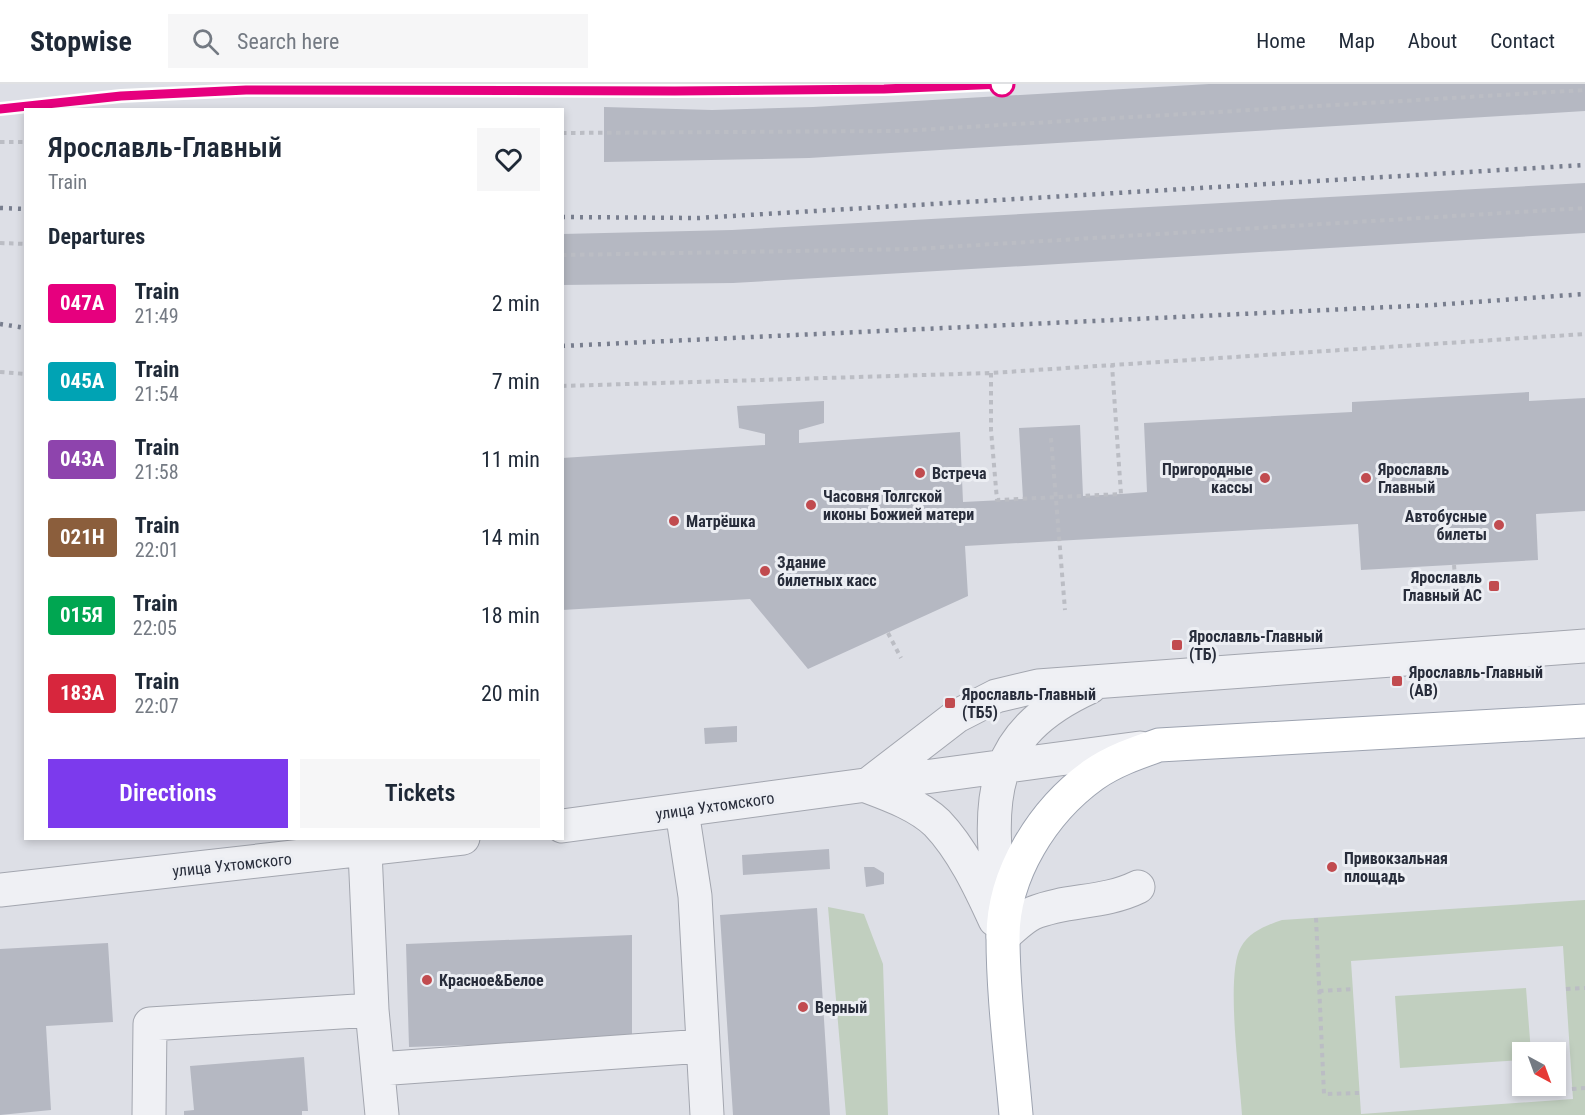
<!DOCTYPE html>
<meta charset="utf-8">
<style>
:root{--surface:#fff;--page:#f6f6f7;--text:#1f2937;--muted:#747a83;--line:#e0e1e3;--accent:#7c3aed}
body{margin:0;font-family:"Roboto Condensed",sans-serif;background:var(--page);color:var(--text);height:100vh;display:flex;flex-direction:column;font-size:22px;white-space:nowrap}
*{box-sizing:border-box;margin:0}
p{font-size:20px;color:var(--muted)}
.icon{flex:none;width:33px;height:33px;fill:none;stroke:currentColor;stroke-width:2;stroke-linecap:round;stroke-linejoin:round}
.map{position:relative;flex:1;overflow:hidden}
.details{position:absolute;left:24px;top:24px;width:540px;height:732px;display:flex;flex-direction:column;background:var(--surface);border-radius:0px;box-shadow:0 3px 9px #0003}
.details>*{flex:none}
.badge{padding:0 12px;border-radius:4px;font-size:21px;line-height:39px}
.needle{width:39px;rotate:139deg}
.buttons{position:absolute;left:1512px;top:958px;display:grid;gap:12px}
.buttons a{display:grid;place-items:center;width:54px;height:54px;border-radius:0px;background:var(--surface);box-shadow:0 3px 9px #0003;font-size:30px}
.map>.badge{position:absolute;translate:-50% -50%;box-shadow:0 0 0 3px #fff}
h2{padding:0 24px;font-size:22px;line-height:54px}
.round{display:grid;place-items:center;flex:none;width:63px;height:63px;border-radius:0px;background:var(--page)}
.head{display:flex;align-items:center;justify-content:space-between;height:102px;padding:0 24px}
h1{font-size:28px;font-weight:600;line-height:45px}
.primary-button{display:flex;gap:12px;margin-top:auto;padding:12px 24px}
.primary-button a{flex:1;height:69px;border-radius:0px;background:var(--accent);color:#fff;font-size:24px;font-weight:600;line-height:69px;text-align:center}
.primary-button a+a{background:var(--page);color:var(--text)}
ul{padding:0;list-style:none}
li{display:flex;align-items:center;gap:18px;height:78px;padding:0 24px}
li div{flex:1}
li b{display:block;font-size:22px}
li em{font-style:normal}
li .badge{min-width:66px;font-weight:700;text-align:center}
header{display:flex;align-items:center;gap:36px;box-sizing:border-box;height:84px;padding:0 30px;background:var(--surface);border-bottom:2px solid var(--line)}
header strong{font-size:28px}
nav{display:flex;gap:33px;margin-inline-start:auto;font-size:21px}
.search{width:420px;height:54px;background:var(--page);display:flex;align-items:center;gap:15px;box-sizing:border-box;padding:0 21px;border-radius:0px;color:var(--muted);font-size:22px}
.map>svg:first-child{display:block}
.green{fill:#c1cfbf;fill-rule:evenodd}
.building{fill:#b5b8c2}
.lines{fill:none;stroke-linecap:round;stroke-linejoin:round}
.minor-casing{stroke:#a3a6af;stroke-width:35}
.major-casing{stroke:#9da3b0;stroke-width:35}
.path{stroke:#bbbdc4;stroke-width:4;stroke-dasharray:4.5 4.5;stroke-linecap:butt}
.minor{stroke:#eff0f4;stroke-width:33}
.major{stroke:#fff;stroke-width:33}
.rail{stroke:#787e8e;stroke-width:4.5;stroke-dasharray:3 6;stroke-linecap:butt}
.line-casing{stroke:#fff;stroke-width:14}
.line{stroke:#e6007e;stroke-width:9}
.stop-dot{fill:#fff;stroke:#e6007e;stroke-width:3}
.poi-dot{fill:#c14b4f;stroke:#eceef3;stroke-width:2}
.labels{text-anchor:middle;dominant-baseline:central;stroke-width:6;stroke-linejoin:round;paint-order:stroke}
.poi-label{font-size:16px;font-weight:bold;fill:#282d3b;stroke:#eceef3;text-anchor:start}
.street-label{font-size:16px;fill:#282d3b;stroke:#eceef3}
</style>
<header>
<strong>Stopwise</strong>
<div class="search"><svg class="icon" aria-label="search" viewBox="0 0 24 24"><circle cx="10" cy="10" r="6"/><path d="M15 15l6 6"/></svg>Search here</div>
<nav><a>Home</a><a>Map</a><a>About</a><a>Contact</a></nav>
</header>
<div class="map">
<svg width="1585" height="1031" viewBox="0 0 1585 1031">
<rect width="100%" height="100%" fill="#dddfe6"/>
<!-- green -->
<path class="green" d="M1585,816V1031H1242C1240,995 1225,890 1241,863C1249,848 1267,841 1282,836ZM1563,862L1573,1015L1361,1030L1351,877Z
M828,823L864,830L883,880L888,1031H846Z
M1526,904L1531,969H1522V976L1400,984L1395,912Z"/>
<!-- building -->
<path class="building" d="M1209,0H1585V27L809,74L604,78V23L712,26L813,23Z
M1585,99V149L733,199L562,201V150L732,146Z
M1529,308V317L1585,314V427L1536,430L1538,476L1361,486L1358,440L965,462L968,512L808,585L750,515L562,526V374L765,361V350L739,344L737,322L824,317V339L799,346V359L960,348L963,418L1023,415L1019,344L1080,341L1083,412L1121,410L1147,408L1144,339L1352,328V318Z
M737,642V658L705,660L704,644Z
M829,765L830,785L743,791L742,771Z
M864,783H874L884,789V800L866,803Z
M817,824L830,1031H733L720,831Z
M632,851V956L409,963L406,860Z
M108,859L113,938L46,942L51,1026L0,1031V865Z
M304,973L308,1027H302V1031H184V1027L194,1026L190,982Z"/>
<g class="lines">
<defs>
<path id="minor" d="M866,702L957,632L996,612L1038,602L1585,562
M866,702C890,711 918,721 937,739C962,765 980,803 995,836
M682,727L695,812L707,1031
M562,742L1140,664
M365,767L372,926L382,1031
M0,806L463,754
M1001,838C992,731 974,656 1090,603
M1003,852C1012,845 1022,834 1033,829C1067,815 1103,820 1138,803
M378,985L703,962
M149,1031L150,940L372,926"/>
<path id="major" d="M1016,1031C1011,972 1003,912 1003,853C1003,790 1043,727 1093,691C1113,677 1136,669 1159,661L1585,637"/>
</defs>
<!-- minor casing -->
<use href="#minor" class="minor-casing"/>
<!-- major casing -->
<use href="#major" class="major-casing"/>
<!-- path -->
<path class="path" d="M562,49L900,47L1585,6
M0,58H26
M0,159L26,160
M562,171L913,165L1585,124
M0,288L26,290
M991,289V346L997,416L1121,410L1112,281
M562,302L991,289L1585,250
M1051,354L1065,526
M1454,481L1456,504
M888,549L901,574
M1316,834L1324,1010L1359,1009
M1566,905L1585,904
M1319,907L1353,905
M1572,1005L1585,1004"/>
<!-- minor -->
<use href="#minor" class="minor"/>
<!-- major -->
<use href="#major" class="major"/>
<!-- rail -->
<path class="rail" d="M0,25L121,12L246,6L675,7L884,5L1003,0
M0,124L26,125
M562,133L698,134L1585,81
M0,240L26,244
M562,262L1433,221L1585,210"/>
</g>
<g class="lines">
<defs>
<path id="line" d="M0,25L121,12L246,6L675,7L884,5L1002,0"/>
</defs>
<!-- line casing -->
<use href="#line" class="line-casing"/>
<!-- line -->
<use href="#line" class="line"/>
</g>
<!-- markers -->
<circle class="stop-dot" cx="1002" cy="0" r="12"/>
<g class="poi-dot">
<circle cx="920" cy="389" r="6"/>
<circle cx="1265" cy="394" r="6"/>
<circle cx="1366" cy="394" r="6"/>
<circle cx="811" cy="421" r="6"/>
<circle cx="674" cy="437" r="6"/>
<circle cx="1499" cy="441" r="6"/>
<circle cx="765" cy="487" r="6"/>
<rect x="1488" y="496" width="12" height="12" rx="3"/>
<rect x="1171" y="555" width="12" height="12" rx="3"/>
<rect x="1391" y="591" width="12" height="12" rx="3"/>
<rect x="944" y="613" width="12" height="12" rx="3"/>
<circle cx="1332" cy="783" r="6"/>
<circle cx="427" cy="896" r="6"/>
<circle cx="803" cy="923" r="6"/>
</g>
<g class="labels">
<!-- poi labels -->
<g class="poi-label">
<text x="1253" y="385" text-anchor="end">Пригородные<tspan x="1253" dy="18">кассы</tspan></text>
<text x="1378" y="385">Ярославль<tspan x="1378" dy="18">Главный</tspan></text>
<text x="932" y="389">Встреча</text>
<text x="823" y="412">Часовня Толгской<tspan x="823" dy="18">иконы Божией матери</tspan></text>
<text x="1487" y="432" text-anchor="end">Автобусные<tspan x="1487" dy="18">билеты</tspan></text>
<text x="686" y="437">Матрёшка</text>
<text x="777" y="478">Здание<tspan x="777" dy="18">билетных касс</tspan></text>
<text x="1482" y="493" text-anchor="end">Ярославль<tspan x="1482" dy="18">Главный АС</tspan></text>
<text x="1189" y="552">Ярославль-Главный<tspan x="1189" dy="18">(ТБ)</tspan></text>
<text x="1409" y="588">Ярославль-Главный<tspan x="1409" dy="18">(АВ)</tspan></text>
<text x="962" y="610">Ярославль-Главный<tspan x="962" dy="18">(ТБ5)</tspan></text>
<text x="1344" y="774">Привокзальная<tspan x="1344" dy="18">площадь</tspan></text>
<text x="439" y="896">Красное&amp;Белое</text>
<text x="815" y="923">Верный</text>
</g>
<!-- street labels -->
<g class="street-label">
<text transform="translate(715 722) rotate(-8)">улица Ухтомского</text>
<text transform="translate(232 781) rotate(-6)">улица Ухтомского</text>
</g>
</g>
</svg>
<div class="buttons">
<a><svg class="needle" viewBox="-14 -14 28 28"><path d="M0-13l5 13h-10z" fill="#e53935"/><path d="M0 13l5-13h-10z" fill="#747a83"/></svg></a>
</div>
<section class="details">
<div class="head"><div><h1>Ярославль-Главный</h1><p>Train</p></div><a class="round"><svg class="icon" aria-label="heart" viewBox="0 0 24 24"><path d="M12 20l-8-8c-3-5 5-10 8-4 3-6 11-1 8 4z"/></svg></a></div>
<h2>Departures</h2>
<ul>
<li><span class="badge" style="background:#e6007e;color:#fff">047А</span><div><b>Train</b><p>21:49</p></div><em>2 min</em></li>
<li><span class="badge" style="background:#00a3b4;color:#fff">045А</span><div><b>Train</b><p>21:54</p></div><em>7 min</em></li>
<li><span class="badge" style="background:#8e44ad;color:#fff">043А</span><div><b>Train</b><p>21:58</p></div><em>11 min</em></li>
<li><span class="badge" style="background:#8b5e3c;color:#fff">021Н</span><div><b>Train</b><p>22:01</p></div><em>14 min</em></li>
<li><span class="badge" style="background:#00a651;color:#fff">015Я</span><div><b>Train</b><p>22:05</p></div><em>18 min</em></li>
<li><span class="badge" style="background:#d7263d;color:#fff">183А</span><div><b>Train</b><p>22:07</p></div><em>20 min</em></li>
</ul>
<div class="primary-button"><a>Directions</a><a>Tickets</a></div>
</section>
</div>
